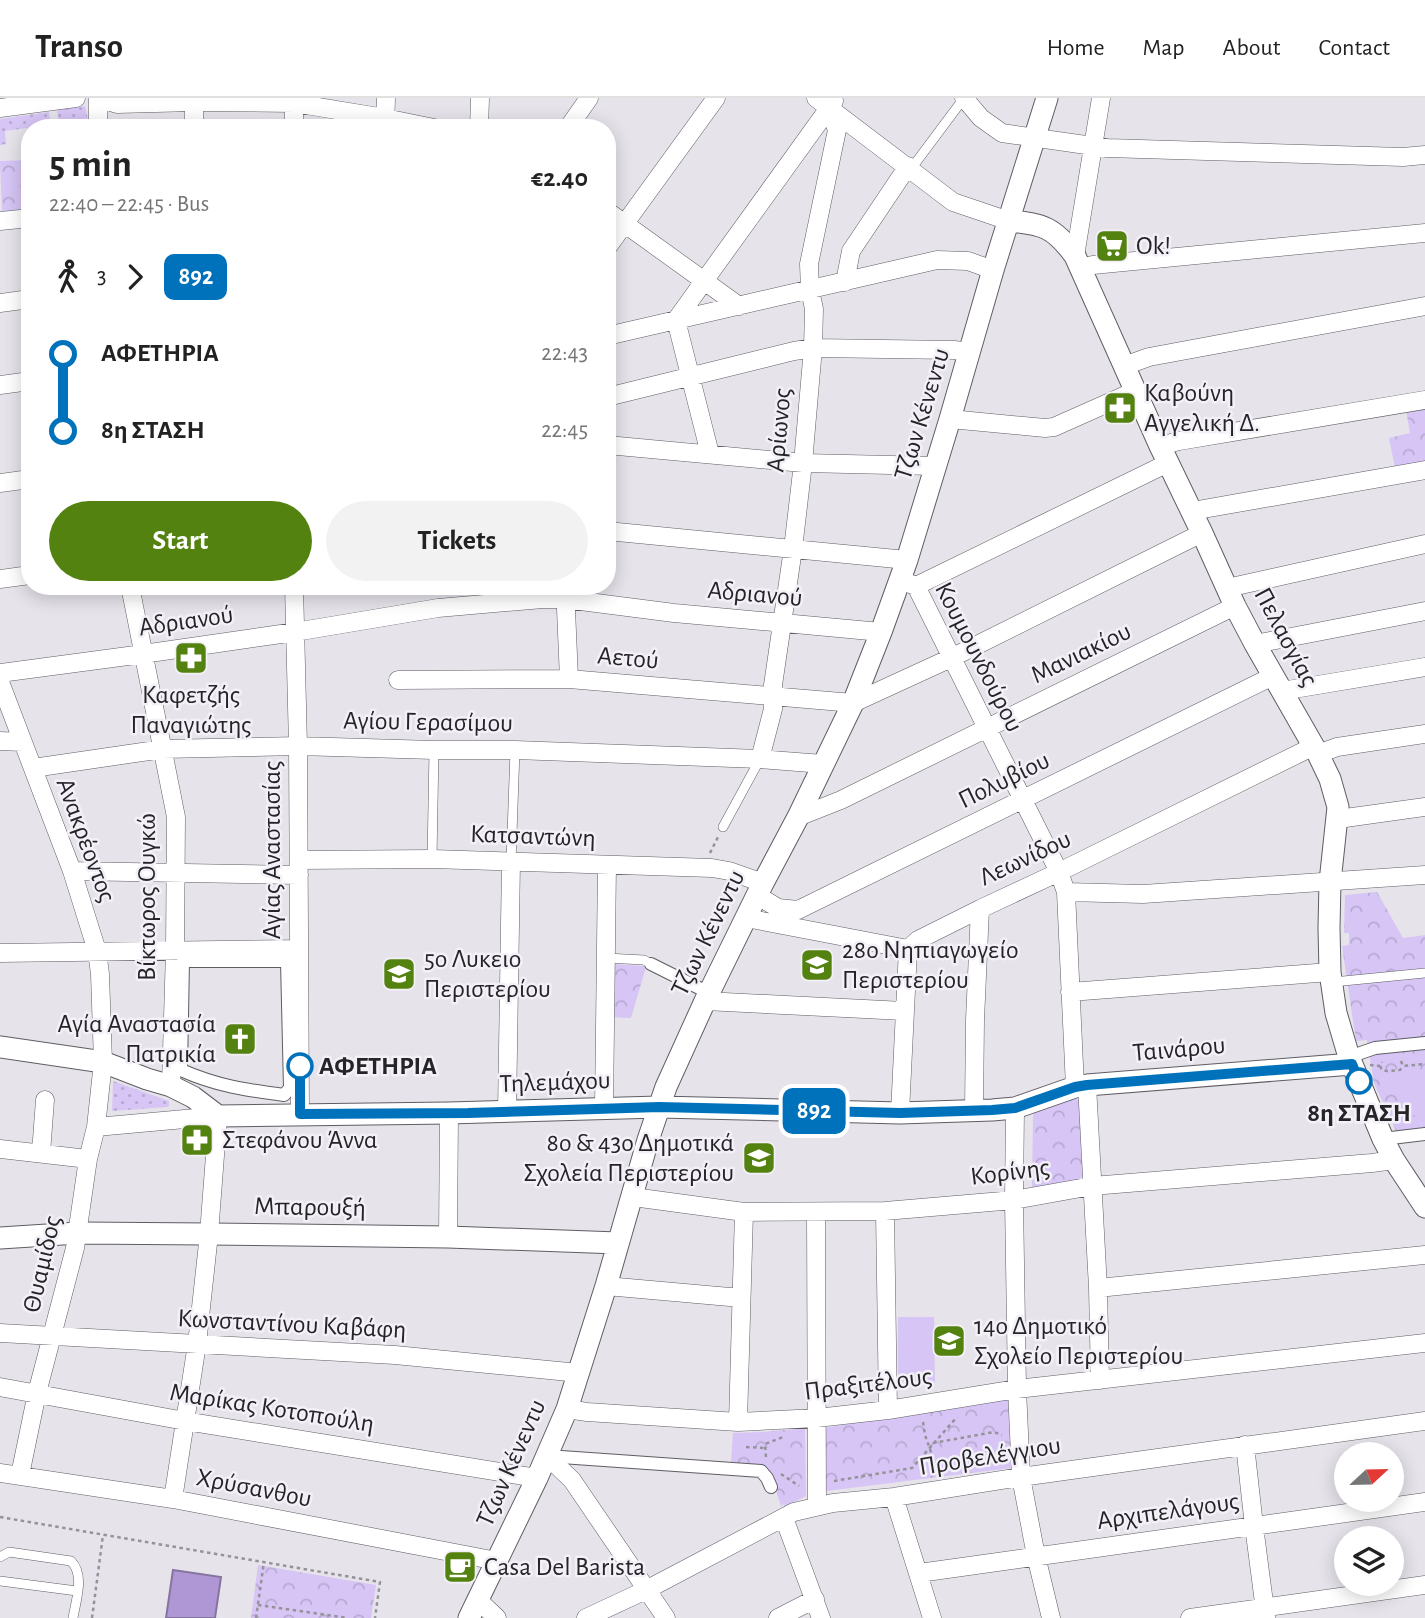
<!DOCTYPE html>
<meta charset="utf-8">
<style>
:root{--surface:#fff;--page:#f2f2f2;--text:#222;--muted:#767676;--line:#e0e0e0;--accent:#548210}
body{margin:0;font-family:"Alegreya Sans",sans-serif;background:var(--page);color:var(--text);height:100vh;display:flex;flex-direction:column;font-size:26px;white-space:nowrap}
*{box-sizing:border-box;margin:0}
p{font-size:23px;color:var(--muted)}
.icon{flex:none;width:38px;height:38px;fill:none;stroke:currentColor;stroke-width:2;stroke-linecap:round;stroke-linejoin:round}
.map{position:relative;flex:1;overflow:hidden}
.panel{position:absolute;left:21px;top:21px;width:595px;height:476px;display:flex;flex-direction:column;background:var(--surface);border-radius:28px;box-shadow:0 4px 18px #0003}
.panel>*{flex:none}
.badge{padding:0 14px;border-radius:10px;font-size:24px;line-height:46px}
.needle{width:46px;rotate:68deg}
.fabs{position:absolute;left:1334px;top:1344px;display:grid;gap:14px}
.fabs a{display:grid;place-items:center;width:70px;height:70px;border-radius:50%;background:var(--surface);box-shadow:0 4px 18px #0003;font-size:35px}
.map>.badge{position:absolute;translate:-50% -50%;box-shadow:0 0 0 4px #fff}
.legs{display:flex;align-items:center;gap:10px;height:77px;padding:0 28px;font-size:23px}
.legs p{margin-inline-start:auto}
.head{display:flex;align-items:center;justify-content:space-between;height:119px;padding:0 28px}
h1{font-size:38px;font-weight:600;line-height:52px}
.primary-button{display:flex;gap:14px;margin-top:auto;padding:14px 28px}
.primary-button a{flex:1;height:80px;border-radius:42px;background:var(--accent);color:#fff;font-size:28px;font-weight:600;line-height:80px;text-align:center}
.primary-button a+a{background:var(--page);color:var(--text)}
ul{padding:0 28px;list-style:none}
li{display:flex;align-items:center;gap:24px;height:77px;font-size:26px}
li i{display:grid;place-items:center;width:10px;height:100%;margin:0 9px;background:currentColor}
li i::after{content:'';width:18px;height:18px;margin:-9px;border:5px solid;border-radius:50%;background:var(--surface)}
li p{margin-inline-start:auto}
li:first-child i{background:linear-gradient(#0000 50%,currentColor 0)}
li:last-child i{background:linear-gradient(currentColor 50%,#0000 0)}
header{display:flex;align-items:center;gap:42px;box-sizing:border-box;height:98px;padding:0 35px;background:var(--surface);border-bottom:2px solid var(--line)}
header strong{font-size:33px}
nav{display:flex;gap:38px;margin-inline-start:auto;font-size:24px}
.map>svg:first-child{display:block}
.grass{fill:url(#grass-dots)}
.forest{fill:url(#forest-crowns)}
.pitch{fill:#d6c5f5}
.water{fill:#ae97d4;stroke:#8574a0;stroke-width:2}
.lines{fill:none;stroke-linecap:round;stroke-linejoin:round}
.service-casing{stroke:#5f5d63;stroke-width:10}
.pedestrian-casing{stroke:#5f5d63;stroke-width:14}
.minor-casing{stroke:#5f5d63;stroke-width:19}
.tertiary-casing{stroke:#5f5d63;stroke-width:23}
.path{stroke:#959399;stroke-width:2.5;stroke-dasharray:3.5 3.5;stroke-linecap:butt}
.service{stroke:#fff;stroke-width:9}
.pedestrian{stroke:#fff;stroke-width:12}
.minor{stroke:#fff;stroke-width:18}
.tertiary{stroke:#fff;stroke-width:21}
.line-1-casing{stroke:#fff;stroke-width:16}
.line-1{stroke:#0072bc;stroke-width:10}
.stop-1-dot{fill:#fff;stroke:#0072bc;stroke-width:3.5}
.labels{text-anchor:middle;dominant-baseline:central;stroke-width:5;stroke-linejoin:round;paint-order:stroke}
.poi-label{font-size:26px;fill:#252427;stroke:#f3f0f8;text-anchor:start}
.street-label{font-size:26px;fill:#252427;stroke:#f3f0f8}
.stop-label{font-size:26px;font-weight:bold;fill:#252427;stroke:#f3f0f8;text-anchor:start}
</style>
<header>
<strong>Transo</strong>
<nav><a>Home</a><a>Map</a><a>About</a><a>Contact</a></nav>
</header>
<div class="map">
<svg width="1425" height="1520" viewBox="0 0 1425 1520">
<defs>
<pattern id="grass-dots" width="8" height="8" patternUnits="userSpaceOnUse" patternTransform="scale(1.75)"><rect width="8" height="8" fill="#d6c5f5"/><path d="M2 2h.1M6 6h.1" fill="none" stroke="#b8a9d2" stroke-width="1.8" stroke-linecap="round"/></pattern>
<pattern id="forest-crowns" width="20" height="18" patternUnits="userSpaceOnUse" patternTransform="scale(1.75)"><rect width="20" height="18" fill="#d6c5f5"/><path d="M2 6a3 3 0 1 1 6 0M12 15a3 3 0 1 1 6 0" fill="none" stroke="#b8a9d2"/></pattern>
</defs>
<rect width="100%" height="100%" fill="#e6e3eb"/>
<!-- grass -->
<path class="grass" d="M85,8L88,22L80,27L73,28L72,24L59,26L57,12Z
M49,14L51,28L30,30V34L27,30L5,33L6,46L0,47V21Z
M113,983L169,1003V1007L168,1009L112,1013Z"/>
<!-- forest -->
<path class="forest" d="M30,62V110L2,114L0,63Z
M1425,309V364L1395,370L1389,340L1410,335L1406,312Z
M1377,794L1403,840L1425,837V1029L1396,1033L1374,985L1367,942L1356,943L1342,848L1349,847V835H1344L1345,797Z
M613,866L643,868L646,869L631,920L613,919Z
M1075,998L1079,1004L1085,1075L1079,1082L1036,1091L1032,1089L1033,1018L1036,1010Z
M1008,1300L1011,1370L826,1393L825,1330L963,1305Z
M805,1330L806,1398L785,1409L784,1406L781,1408L771,1378L764,1369L731,1364L733,1335L762,1334Z
M258,1467L376,1487L371,1520H251Z"/>
<!-- pitch -->
<path class="pitch" d="M1425,976V1016L1401,1019L1396,980Z
M898,1219H934L935,1284H898Z"/>
<!-- water -->
<path class="water" d="M173,1472L221,1479L215,1520H166Z"/>
<g class="lines">
<defs>
<path id="service" d="M911,71L964,0
M723,729L760,661
M432,761L434,652
M511,764L515,652
M606,860L644,862L651,866
M1333,884L1425,875
M0,1459L9,1454L71,1463C85,1477 76,1502 73,1520
M0,1483L77,1493"/>
<path id="pedestrian" d="M183,863H287L290,990L284,997C246,992 217,988 181,972Z
M651,866L709,895
M1349,959L1375,950L1425,945
M1383,1041L1425,1036
M547,1358L761,1373L767,1380L771,1389"/>
<path id="minor" d="M99,0L117,6L194,4L294,5L385,20L434,30
M194,0V30
M816,0L953,104L1009,123
M964,0L981,20L1002,35L1107,50L1403,59L1425,57
M0,10L76,0
M98,30V0
M294,30V0
M385,30L386,0
M479,30L480,0
M568,30L589,0
M607,113L739,208
M0,123L30,120
M607,150L716,0
M1075,158L1101,0
M1080,170L1093,167L1425,135
M845,184L851,153L908,68
M0,205L30,201
M607,238L937,162L968,163L993,172
M1124,268L1149,259L1425,208
M0,287L30,283
M607,299L794,253L813,250L954,252L970,254
M950,321L1045,330L1054,329L1135,293
M607,347L803,365L935,368
M1160,348L1179,343L1425,302
M710,356L676,222L834,3
M0,385L30,381
M1192,413L1425,372
M607,433L907,462
M0,481L30,477
M900,482L916,488L1059,774L1066,794L1075,989
M130,488L176,719L175,852L171,988
M294,488L298,648L300,1016
M565,488L569,581
M916,488L1168,365
M1227,490L1425,446
M1255,546L1425,513
M0,575L143,556L295,534L438,510L543,501H565L674,515L881,534
M398,582L569,581L853,605L951,560L1202,435
M0,584L72,773L97,853L100,876L103,964L96,1029L88,1061L75,1150L37,1295L20,1377
M1282,593L1425,569
M0,643L23,644
M1318,656L1337,649L1425,636
M760,661L773,611V587L793,451L803,365L813,250L814,211L810,192L809,166L837,32L829,10
M33,670L163,651L298,648L434,652H515L760,661L823,666
M798,719L841,702L1235,508
M1338,721L1425,709
M299,762L432,761L712,770L729,773L763,785
M72,773L299,777
M1066,794L1143,796L1425,777
M758,798L778,810L798,812L1273,578
M746,820L908,851
M908,851L918,842L980,811L1059,774L1314,648
M0,855L298,851
M1070,894L1330,874
M705,903L904,913
M1087,987L1098,1190L1100,1282
M604,1010L607,767
M1015,1010L1014,1102L1017,1291L1021,1379L1036,1458L1051,1520
M974,1012L975,922L980,811
M507,1014L511,764
M900,1015L908,851
M96,1029L218,1018L209,1136L197,1246L173,1401
M0,1051L88,1061
M41,1055L45,1002
M633,1099L744,1114L885,1113L1014,1102L1092,1088L1372,1065L1394,1062
M885,1113L888,1312
M816,1114L817,1408
M448,1139L449,1015
M606,1188L741,1200
M1098,1190L1425,1157
M0,1235L395,1257L579,1275
M0,1289L185,1323L537,1380
M567,1311L587,1314L738,1324L817,1320L888,1312L1017,1291L1425,1245
M738,1324L744,1114
M1245,1347L1254,1428L1266,1520
M547,1358L572,1382L666,1520
M0,1375L173,1401L497,1463
M894,1399L932,1520
M784,1420L821,1520
M919,1475L1425,1404
M478,1502L497,1520
M586,1520L646,1492L794,1414L833,1405L894,1399L1021,1379L1425,1323
M778,1520L815,1501
M1190,1520L1425,1487"/>
<path id="tertiary" d="M1009,123C1043,126 1054,129 1075,158L1160,348L1202,435L1235,508L1255,546L1318,656L1330,681L1338,709L1330,784L1329,830L1330,874L1336,915L1349,959L1383,1041L1394,1062L1425,1109
M0,949L103,964L147,981L171,988L193,999L218,1018L449,1015L659,1009L900,1015L992,1012L1015,1010L1075,989L1087,987L1352,966
M0,1140L78,1135L209,1136L448,1139L618,1145
M469,1520L537,1380L567,1311L606,1188L648,1042L666,989L705,903L763,785L798,719L853,605L881,534L907,462L950,321L993,172L1047,0"/>
</defs>
<!-- service casing -->
<use href="#service" class="service-casing"/>
<!-- pedestrian casing -->
<use href="#pedestrian" class="pedestrian-casing"/>
<!-- minor casing -->
<use href="#minor" class="minor-casing"/>
<!-- tertiary casing -->
<use href="#tertiary" class="tertiary-casing"/>
<!-- path -->
<path class="path" d="M710,755L718,739
M1401,963L1403,968L1425,966
M1370,967L1380,968L1382,964
M1380,968L1382,972L1387,973L1400,972L1403,968
M923,1324L925,1337L938,1374
M933,1345L994,1334L1002,1337
M746,1349L765,1350
M766,1359L765,1346L783,1339
M781,1376L799,1388
M834,1383L912,1370L957,1319
M0,1419L380,1484L375,1520
M258,1507L348,1520
M92,1520L103,1437
M256,1520L264,1464"/>
<!-- service -->
<use href="#service" class="service"/>
<!-- pedestrian -->
<use href="#pedestrian" class="pedestrian"/>
<!-- minor -->
<use href="#minor" class="minor"/>
<!-- tertiary -->
<use href="#tertiary" class="tertiary"/>
</g>
<g class="lines">
<defs>
<path id="line-1" d="M300,968V1016L468,1015L659,1009L900,1015L992,1012L1015,1010L1075,989L1087,987L1352,966L1359,983"/>
</defs>
<!-- line-1 casing -->
<use href="#line-1" class="line-1-casing"/>
<!-- line-1 -->
<use href="#line-1" class="line-1"/>
</g>
<!-- icons -->
<defs>
<symbol id="supermarket-square" viewBox="-11 -11 22 22"><rect x="-9" y="-9" width="18" height="18" rx="4" fill="#548210" stroke="#f3f0f8"/><path d="M-6-5.5h2.5l.6 2H6L4.5 2H-2.5L-4.4-4H-6ZM-1.5 3.2a1.3 1.3 0 1 0 .1 0ZM3 3.2a1.3 1.3 0 1 0 .1 0Z" fill="#fff"/></symbol>
<symbol id="pharmacy-square" viewBox="-11 -11 22 22"><rect x="-9" y="-9" width="18" height="18" rx="4" fill="#548210" stroke="#f3f0f8"/><path d="M-2-6h4v4h4v4h-4v4h-4v-4h-4v-4h4Z" fill="#fff"/></symbol>
<symbol id="school-square" viewBox="-11 -11 22 22"><rect x="-9" y="-9" width="18" height="18" rx="4" fill="#548210" stroke="#f3f0f8"/><path d="M0-5L7-2L0 1L-7-2ZM-4 1L0 2.5L4 1V4Q0 6-4 4Z" fill="#fff"/></symbol>
<symbol id="church-square" viewBox="-11 -11 22 22"><rect x="-9" y="-9" width="18" height="18" rx="4" fill="#548210" stroke="#f3f0f8"/><path d="M-1.2-6h2.4v3.5h3.3v2.4h-3.3V6h-2.4V-.1h-3.3v-2.4h3.3Z" fill="#fff"/></symbol>
<symbol id="cafe-square" viewBox="-11 -11 22 22"><rect x="-9" y="-9" width="18" height="18" rx="4" fill="#548210" stroke="#f3f0f8"/><path d="M-5.5-4.5H6V0H3Q3 3.5 0 3.5H-2.5Q-5.5 3.5-5.5 0ZM3-3.2v2h1.7v-2ZM-6 4.5H4V6H-6Z" fill="#fff"/></symbol>
</defs>
<g fill-rule="evenodd">
<use href="#supermarket-square" x="1093" y="129" width="38" height="38"/>
<use href="#pharmacy-square" x="1101" y="291" width="38" height="38"/>
<use href="#pharmacy-square" x="172" y="541" width="38" height="38"/>
<use href="#school-square" x="798" y="848" width="38" height="38"/>
<use href="#school-square" x="380" y="857" width="38" height="38"/>
<use href="#church-square" x="221" y="922" width="38" height="38"/>
<use href="#pharmacy-square" x="178" y="1023" width="38" height="38"/>
<use href="#school-square" x="740" y="1041" width="38" height="38"/>
<use href="#school-square" x="930" y="1224" width="38" height="38"/>
<use href="#cafe-square" x="441" y="1450" width="38" height="38"/>
</g>
<!-- markers -->
<g class="stop-1-dot">
<circle cx="300" cy="968" r="12"/>
<circle cx="1359" cy="983" r="12"/>
</g>
<g class="labels">
<!-- poi labels -->
<g class="poi-label">
<text x="1136" y="148">Ok!</text>
<text x="1144" y="295">Καβούνη<tspan x="1144" dy="30">Αγγελική Δ.</tspan></text>
<text x="191" y="597" text-anchor="middle">Καφετζής<tspan x="191" dy="30">Παναγιώτης</tspan></text>
<text x="842" y="852">28ο Νηπιαγωγείο<tspan x="842" dy="30">Περιστερίου</tspan></text>
<text x="424" y="861">5ο Λυκειο<tspan x="424" dy="30">Περιστερίου</tspan></text>
<text x="216" y="926" text-anchor="end">Αγία Αναστασία<tspan x="216" dy="30">Πατρικία</tspan></text>
<text x="222" y="1042">Στεφάνου Άννα</text>
<text x="734" y="1045" text-anchor="end">8ο &amp; 43ο Δημοτικά<tspan x="734" dy="30">Σχολεία Περιστερίου</tspan></text>
<text x="974" y="1228">14ο Δημοτικό<tspan x="974" dy="30">Σχολείο Περιστερίου</tspan></text>
<text x="484" y="1469">Casa Del Barista</text>
</g>
<!-- street labels -->
<g class="street-label">
<text transform="translate(922 316) rotate(-73)">Τζων Κένεντυ</text>
<text transform="translate(779 332) rotate(-85)">Αρίωνος</text>
<text transform="translate(755 496) rotate(5)">Αδριανού</text>
<text transform="translate(186 523) rotate(-8)">Αδριανού</text>
<text transform="translate(1286 539) rotate(62)">Πελασγίας</text>
<text transform="translate(1081 555) rotate(-26)">Μανιακίου</text>
<text transform="translate(979 559) rotate(63)">Κουμουνδούρου</text>
<text transform="translate(628 560) rotate(5)">Αετού</text>
<text transform="translate(428 624) rotate(1)">Αγίου Γερασίμου</text>
<text transform="translate(1004 682) rotate(-26)">Πολυβίου</text>
<text transform="translate(533 738) rotate(2)">Κατσαντώνη</text>
<text transform="translate(86 742) rotate(70)">Ανακρέοντος</text>
<text transform="translate(272 752) rotate(-90)">Αγίας Αναστασίας</text>
<text transform="translate(1025 760) rotate(-25)">Λεωνίδου</text>
<text transform="translate(147 799) rotate(-90)">Βίκτωρος Ουγκώ</text>
<text transform="translate(708 835) rotate(-64)">Τζων Κένεντυ</text>
<text transform="translate(1179 951) rotate(-5)">Ταινάρου</text>
<text transform="translate(555 984) rotate(-2)">Τηλεμάχου</text>
<text transform="translate(1010 1074) rotate(-7)">Κορίνης</text>
<text transform="translate(310 1109) rotate(1)">Μπαρουξή</text>
<text transform="translate(42 1166) rotate(-77)">Θυαμίδος</text>
<text transform="translate(292 1226) rotate(3)">Κωνσταντίνου Καβάφη</text>
<text transform="translate(868 1286) rotate(-7)">Πραξιτέλους</text>
<text transform="translate(272 1310) rotate(9)">Μαρίκας Κοτοπούλη</text>
<text transform="translate(990 1358) rotate(-9)">Προβελέγγιου</text>
<text transform="translate(511 1365) rotate(-66)">Τζων Κένεντυ</text>
<text transform="translate(254 1390) rotate(11)">Χρύσανθου</text>
<text transform="translate(1168 1413) rotate(-8)">Αρχιπελάγους</text>
</g>
<!-- stop labels -->
<g class="stop-label">
<text x="319" y="968">ΑΦΕΤΗΡΙΑ</text>
<text x="1359" y="1015" text-anchor="middle">8η ΣΤΑΣΗ</text>
</g>
</g>
</svg>
<div class="fabs">
<a><svg class="needle" viewBox="-14 -14 28 28"><path d="M0-13l5 13h-10z" fill="#e53935"/><path d="M0 13l5-13h-10z" fill="#767676"/></svg></a>
<a><svg class="icon" aria-label="layers" viewBox="0 0 24 24"><path d="M12 4l9 5-9 5-9-5zM3 14l9 5 9-5"/></svg></a>
</div>
<b class="badge" style="left:814px;top:1013px;background:#0072bc;color:#fff">892</b>
<section class="panel">
<div class="head"><div><h1>5 min</h1><p>22:40 – 22:45 · Bus</p></div><b>€2.40</b></div>
<div class="legs"><svg class="icon" aria-label="walk" viewBox="0 0 24 24"><circle cx="13" cy="4" r="2"/><path d="M13 8l-2 6 4 7M11 14l-3 7M7 12l3-4h3l4 4"/></svg>3<svg class="icon" aria-label="forward" viewBox="0 0 24 24"><path d="M9 5l7 7-7 7"/></svg><b class="badge" style="background:#0072bc;color:#fff">892</b></div>
<ul>
<li><i style="color:#0072bc"></i><b>ΑΦΕΤΗΡΙΑ</b><p>22:43</p></li>
<li><i style="color:#0072bc"></i><b>8η ΣΤΑΣΗ</b><p>22:45</p></li>
</ul>
<div class="primary-button"><a>Start</a><a>Tickets</a></div>
</section>
</div>
